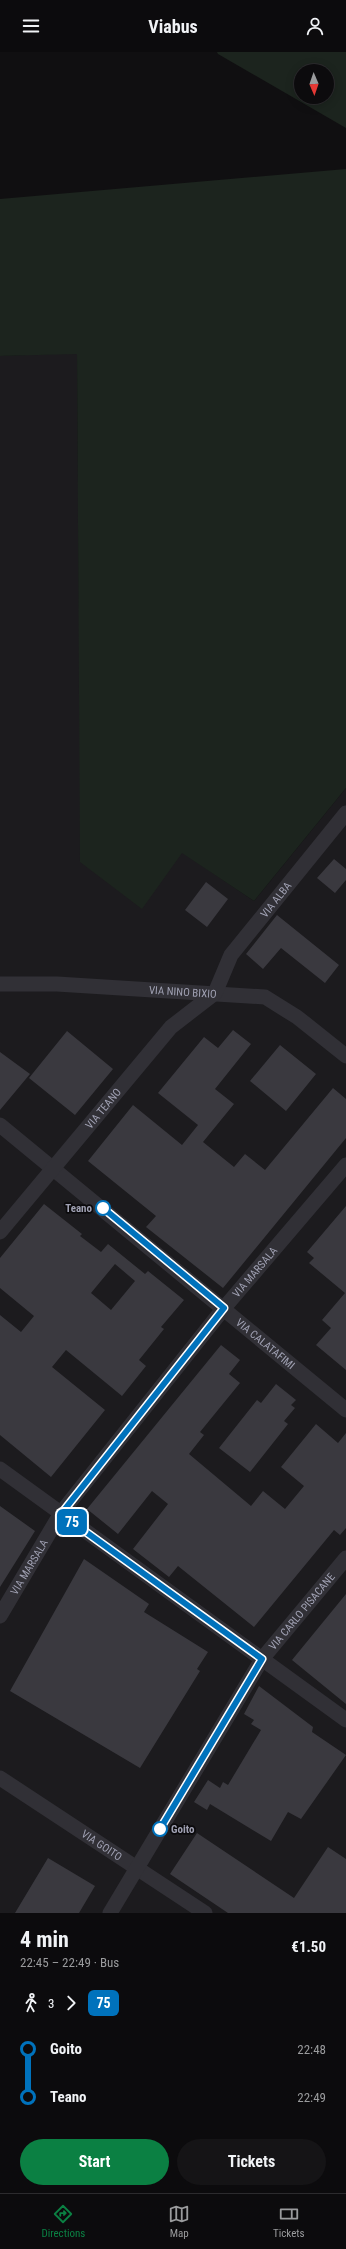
<!DOCTYPE html>
<meta charset="utf-8">
<style>
:root{--surface:#0c0b0d;--page:#151416;--text:#f1f3f6;--muted:#9a9b9d;--line:#2c2b2e;--accent:#0b8043}
body{margin:0;font-family:"Roboto Condensed",sans-serif;background:var(--page);color:var(--text);height:100vh;display:flex;flex-direction:column;font-size:15px;white-space:nowrap}
*{box-sizing:border-box;margin:0}
p{font-size:13px;color:var(--muted)}
.icon{flex:none;width:22px;height:22px;fill:none;stroke:currentColor;stroke-width:2;stroke-linecap:round;stroke-linejoin:round}
.map{position:relative;height:1861px;overflow:hidden}
.details{display:flex;flex-direction:column;background:var(--surface);flex:1}
.details>*{flex:none}
.badge{padding:0 8px;border-radius:6px;font-size:14px;line-height:26px}
.needle{width:26px;rotate:178deg}
.controls{position:absolute;left:294px;top:12px;display:grid;gap:8px}
.controls a{display:grid;place-items:center;width:40px;height:40px;border-radius:50%;background:var(--surface);box-shadow:0 2px 10px #0003,0 0 0 1px var(--line);font-size:20px}
.map>.badge{position:absolute;translate:-50% -50%;box-shadow:0 0 0 2px #fff}
.legs{display:flex;align-items:center;gap:6px;height:44px;padding:0 20px;font-size:13px}
.legs p{margin-inline-start:auto}
.head{display:flex;align-items:center;justify-content:space-between;height:68px;padding:0 20px}
h1{font-size:22px;font-weight:700;line-height:30px}
.action{display:flex;gap:8px;margin-top:auto;padding:8px 20px}
.action a{flex:1;height:46px;border-radius:24px;background:var(--accent);color:#fff;font-size:16px;font-weight:700;line-height:46px;text-align:center}
.action a+a{background:var(--page);color:var(--text)}
ul{padding:0 20px;list-style:none}
li{display:flex;align-items:center;gap:14px;height:48px;font-size:15px}
li i{display:grid;place-items:center;width:6px;height:100%;margin:0 5px;background:currentColor}
li i::after{content:'';width:10px;height:10px;margin:-5px;border:3px solid;border-radius:50%;background:var(--surface)}
li p{margin-inline-start:auto}
li:first-child i{background:linear-gradient(#0000 50%,currentColor 0)}
li:last-child i{background:linear-gradient(currentColor 50%,#0000 0)}
header{display:flex;justify-content:space-between;align-items:center;height:52px;padding:0 20px;background:var(--surface);font-size:18px;font-weight:700}
.menu{display:flex;justify-content:space-around;align-items:center;height:56px;border-top:1px solid var(--line);background:var(--surface);font-size:11px;color:var(--muted)}
.menu a{display:grid;justify-items:center;gap:2px}
.menu .active{color:var(--accent)}
.map>svg:first-child{display:block}
.built{fill:#1c1b1e}
.green{fill:#1c241e;fill-rule:evenodd}
.building{fill:#3a393f;fill-rule:evenodd}
.lines{fill:none;stroke-linecap:round;stroke-linejoin:round}
.minor{stroke:#313036;stroke-width:15}
.line-1-casing{stroke:#fff;stroke-width:9}
.line-1{stroke:#0072bc;stroke-width:6}
.stop-1-dot{fill:#fff;stroke:#0072bc;stroke-width:2}
.labels{text-anchor:middle;dominant-baseline:central;stroke-width:3.5;stroke-linejoin:round;paint-order:stroke}
.street-label{font-size:11px;fill:#a0a1b3;stroke:#0b0a0c}
.stop-label{font-size:11px;font-weight:bold;fill:#a0a1b3;stroke:#0b0a0c;text-anchor:end}
</style>
<header><svg class="icon" aria-label="menu" viewBox="0 0 24 24"><path d="M4 6h16M4 12h16M4 18h16"/></svg>Viabus<svg class="icon" aria-label="person" viewBox="0 0 24 24"><circle cx="12" cy="8" r="4"/><path d="M4 21q1-7 8-7t8 7"/></svg></header>
<div class="map">
<svg width="346" height="1861" viewBox="0 0 346 1861">
<rect width="100%" height="100%" fill="#100f11"/>
<!-- built -->
<path class="built" d="M77,301L81,810L182,800L254,849L346,736V1861H0V304Z"/>
<!-- green -->
<path class="green" d="M217,0H346V76L218,2ZM301,19H327V45H301Z
M346,117V736L254,849L182,801L142,857L80,810L77,302L0,304V147Z"/>
<!-- building -->
<path class="building" d="M334,807L346,817V828L335,841L317,826Z
M206,830L228,847L207,875L185,858Z
M277,863L339,913L325,931L281,896L263,917L246,902Z
M233,978L251,992L215,1037L234,1052L203,1090L234,1115L245,1102L265,1118L333,1036L346,1047V1086L223,1236L146,1175L156,1164L88,1109L133,1053L182,1093L198,1073L158,1041L204,985L218,996Z
M67,979L113,1017L75,1063L29,1026Z
M280,993L316,1022L286,1059L250,1029Z
M0,1000L30,1022L0,1058Z
M44,1152L82,1182L80,1184L101,1200L108,1192L145,1222L148,1219L184,1248L161,1275L164,1277L139,1308L146,1314L122,1344L66,1298L52,1315L105,1358L51,1425L0,1383V1263L21,1280L34,1264L0,1236V1206ZM115,1212L135,1229L111,1258L91,1241Z
M346,1154V1318L316,1293L331,1276L322,1268L345,1241L309,1211L314,1206L307,1200Z
M221,1293L240,1308L229,1322L240,1331L200,1380L204,1383L189,1402L251,1454L263,1439L285,1457L304,1434L281,1415L316,1372L338,1391L346,1381V1476L340,1483L334,1478L254,1575L178,1514L169,1525L133,1497L168,1452L152,1439L118,1482L87,1457Z
M276,1332L296,1348L291,1353L295,1356L284,1369L288,1372L250,1420L219,1396L257,1348L261,1351Z
M0,1454L35,1479L0,1535Z
M84,1507L149,1552L144,1560L208,1600L197,1617L200,1619L140,1716L10,1639Z
M346,1542V1652L292,1608Z
M259,1634L313,1675L312,1680L346,1703L301,1767L288,1760L271,1789L210,1752L207,1758L194,1750L208,1728L220,1736L223,1730L228,1733L261,1678L251,1672L254,1668L244,1662Z
M197,1781L294,1846L328,1795L346,1807V1861H228L170,1822Z
M48,1806L95,1834L79,1861H15Z"/>
<g class="lines">
<!-- minor -->
<g class="minor">
<path id="s1" d="M0,932H57L265,945L297,965L346,1004"/>
<path id="s2" d="M0,1073L346,1358"/>
<path id="s3" d="M0,1180L171,975L215,941L231,903L346,761"/>
<path d="M0,1417L346,1668"/>
<path id="s4" d="M0,1564L61,1461L224,1256L346,1113"/>
<path id="s5" d="M0,1726L205,1861"/>
<path id="s6" d="M110,1861L262,1607L346,1506"/>
</g>
</g>
<g class="lines">
<defs>
<path id="line-1" d="M103,1156L224,1256L61,1462L262,1607L160,1777"/>
</defs>
<!-- line-1 casing -->
<use href="#line-1" class="line-1-casing"/>
<!-- line-1 -->
<use href="#line-1" class="line-1"/>
</g>
<!-- markers -->
<g class="stop-1-dot">
<circle cx="103" cy="1156" r="7"/>
<circle cx="160" cy="1777" r="7"/>
</g>
<g class="labels">
<!-- street labels -->
<g class="street-label">
<text stroke="none"><textPath href="#s3" startOffset="435">VIA ALBA</textPath></text>
<text stroke="none"><textPath href="#s1" startOffset="183">VIA NINO BIXIO</textPath></text>
<text stroke="none"><textPath href="#s3" startOffset="161">VIA TEANO</textPath></text>
<text stroke="none"><textPath href="#s4" startOffset="429">VIA MARSALA</textPath></text>
<text stroke="none"><textPath href="#s2" startOffset="344">VIA CALATAFIMI</textPath></text>
<text stroke="none"><textPath href="#s4" startOffset="57">VIA MARSALA</textPath></text>
<text stroke="none"><textPath href="#s6" startOffset="358">VIA CARLO PISACANE</textPath></text>
<text stroke="none"><textPath href="#s5" startOffset="122">VIA GOITO</textPath></text>
</g>
<!-- stop labels -->
<g class="stop-label">
<text x="92" y="1156">Teano</text>
<text x="171" y="1777" text-anchor="start">Goito</text>
</g>
</g>
</svg>
<div class="controls">
<a><svg class="needle" viewBox="-14 -14 28 28"><path d="M0-13l5 13h-10z" fill="#e53935"/><path d="M0 13l5-13h-10z" fill="#9a9b9d"/></svg></a>
</div>
<b class="badge" style="left:72px;top:1470px;background:#0072bc;color:#fff">75</b>
</div>
<section class="details">
<div class="head"><div><h1>4 min</h1><p>22:45 – 22:49 · Bus</p></div><b>€1.50</b></div>
<div class="legs"><svg class="icon" aria-label="walk" viewBox="0 0 24 24"><circle cx="13" cy="4" r="2"/><path d="M13 8l-2 6 4 7M11 14l-3 7M7 12l3-4h3l4 4"/></svg>3<svg class="icon" aria-label="forward" viewBox="0 0 24 24"><path d="M9 5l7 7-7 7"/></svg><b class="badge" style="background:#0072bc;color:#fff">75</b></div>
<ul>
<li><i style="color:#0072bc"></i><b>Goito</b><p>22:48</p></li>
<li><i style="color:#0072bc"></i><b>Teano</b><p>22:49</p></li>
</ul>
<div class="action"><a>Start</a><a>Tickets</a></div>
</section>
<nav class="menu">
<a class="active"><svg class="icon" aria-label="directions" viewBox="0 0 24 24"><path d="M12 3l9 9-9 9-9-9zM9 14v-3h6M13 9l2 2-2 2"/></svg>Directions</a>
<a><svg class="icon" aria-label="map" viewBox="0 0 24 24"><path d="M3 6l6-2 6 2 6-2v14l-6 2-6-2-6 2zM9 4v14M15 6v14"/></svg>Map</a>
<a><svg class="icon" aria-label="tickets" viewBox="0 0 24 24"><path d="M3 7h18v10H3zM15 7v10"/></svg>Tickets</a>
</nav>
